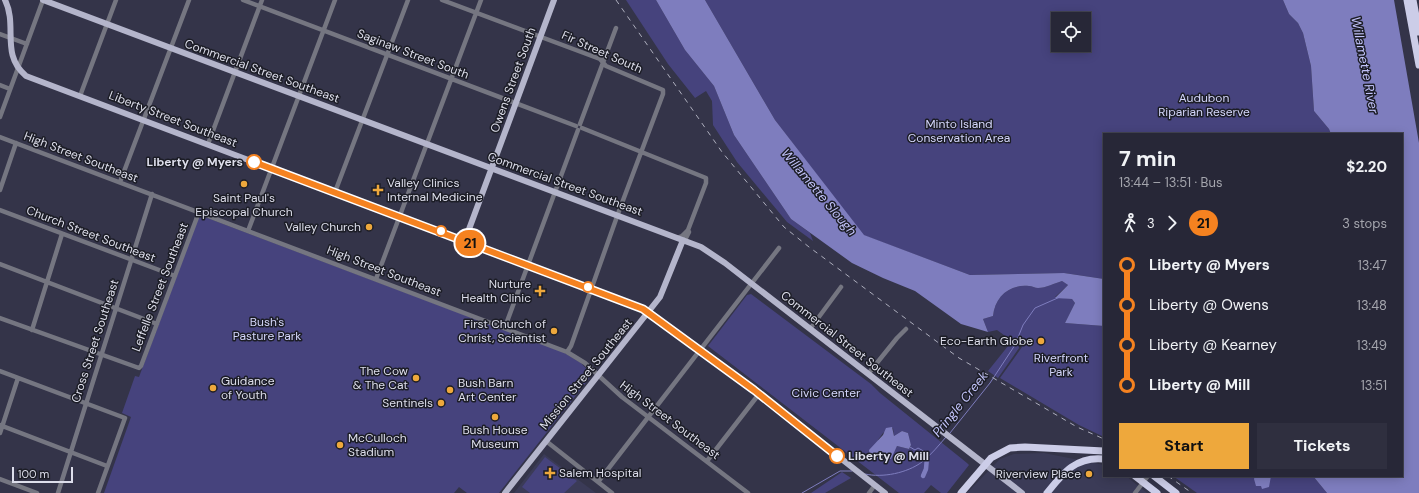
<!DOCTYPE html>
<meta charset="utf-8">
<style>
:root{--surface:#272737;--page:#2f2f3f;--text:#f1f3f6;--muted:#a4a5ad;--line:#434452;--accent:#eea83c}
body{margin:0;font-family:"DM Sans",sans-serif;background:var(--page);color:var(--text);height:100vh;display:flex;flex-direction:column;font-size:15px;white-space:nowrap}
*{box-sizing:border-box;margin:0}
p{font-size:13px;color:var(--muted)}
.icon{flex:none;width:22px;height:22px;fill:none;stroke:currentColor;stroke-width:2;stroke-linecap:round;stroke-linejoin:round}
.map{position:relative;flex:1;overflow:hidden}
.details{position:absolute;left:1103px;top:133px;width:300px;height:344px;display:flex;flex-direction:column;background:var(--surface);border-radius:0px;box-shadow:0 2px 10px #0003,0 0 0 1px var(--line)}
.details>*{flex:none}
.badge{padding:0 8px;border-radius:13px;font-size:14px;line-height:26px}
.tools{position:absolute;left:1051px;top:12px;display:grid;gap:8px}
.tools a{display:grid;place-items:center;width:40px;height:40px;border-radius:0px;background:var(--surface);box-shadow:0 2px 10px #0003,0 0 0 1px var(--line);font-size:20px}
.scale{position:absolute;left:12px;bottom:10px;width:61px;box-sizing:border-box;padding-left:4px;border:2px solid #dddeeb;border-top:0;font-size:11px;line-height:14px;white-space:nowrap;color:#dddeeb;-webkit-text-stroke:3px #1c1d26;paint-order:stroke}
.map>.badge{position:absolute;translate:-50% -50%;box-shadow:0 0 0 2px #fff}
.legs{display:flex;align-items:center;gap:6px;height:44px;padding:0 16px;font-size:13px}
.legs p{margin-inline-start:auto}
.overview{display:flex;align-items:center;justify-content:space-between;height:68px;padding:0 16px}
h1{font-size:22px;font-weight:700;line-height:30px}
.primary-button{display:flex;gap:8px;margin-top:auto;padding:8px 16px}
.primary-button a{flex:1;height:46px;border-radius:0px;background:var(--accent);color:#111;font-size:16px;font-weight:700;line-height:46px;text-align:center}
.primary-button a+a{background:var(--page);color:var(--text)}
ul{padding:0 16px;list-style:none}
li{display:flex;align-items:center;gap:14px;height:40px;font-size:15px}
li i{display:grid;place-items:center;width:6px;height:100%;margin:0 5px;background:currentColor}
li i::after{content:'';width:10px;height:10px;margin:-5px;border:3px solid;border-radius:50%;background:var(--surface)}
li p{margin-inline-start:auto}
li:first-child i{background:linear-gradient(#0000 50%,currentColor 0)}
li:last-child i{background:linear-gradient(currentColor 50%,#0000 0)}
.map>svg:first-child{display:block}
.built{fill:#3b3b57}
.green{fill:#46437d;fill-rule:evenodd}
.water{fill:#7e7dbe}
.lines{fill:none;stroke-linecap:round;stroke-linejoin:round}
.stream{stroke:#7e7dbe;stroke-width:1}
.canal{stroke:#7e7dbe;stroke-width:4.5}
.minor{stroke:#757681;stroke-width:4.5}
.major{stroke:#b4b5cb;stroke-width:6}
.highway{stroke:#cccde8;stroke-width:7}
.rail{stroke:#adaebd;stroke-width:1;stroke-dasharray:5 5;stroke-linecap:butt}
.line-1-casing{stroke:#fff;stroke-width:9}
.line-1{stroke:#f58220;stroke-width:6}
.stop-1-dot{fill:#fff;stroke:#f58220;stroke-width:2}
.poi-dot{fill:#eea83c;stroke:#1c1d26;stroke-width:1.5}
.labels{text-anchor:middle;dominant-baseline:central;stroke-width:3;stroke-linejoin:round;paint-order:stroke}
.street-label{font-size:12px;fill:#dddeeb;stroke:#1c1d26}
.park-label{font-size:12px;fill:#d4d6fb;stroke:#1c1d26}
.stop-label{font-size:12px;font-weight:bold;fill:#dddeeb;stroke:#1c1d26;text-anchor:end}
.poi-label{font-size:12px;fill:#dddeeb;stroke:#1c1d26;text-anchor:end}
.water-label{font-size:13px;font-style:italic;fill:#c1c2f9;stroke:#1c1d26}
</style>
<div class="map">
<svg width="1419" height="493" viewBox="0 0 1419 493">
<rect width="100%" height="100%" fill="#343449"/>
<!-- built -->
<path class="built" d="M1044,453L1104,465V476H1126L1147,493H967L1000,459L1014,454Z
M544,454L596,493H514Z"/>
<!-- green -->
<path class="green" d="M626,0H656L685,50L714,86L734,135L791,219L810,233L813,241L787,222L737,162L713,125L712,101L706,91L695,98L668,64Z
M705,0H1283L1289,14L1298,23L1303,33L1311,66L1314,111L1329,129L1331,134H1104V279L1064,273L970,275L863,235L775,120ZM1058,19H1084V45H1058Z
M202,216L563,352L581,363L592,375L499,493H467L459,487L454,493H104L131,417L122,413L135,376L139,377L198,219Z
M1062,281L1068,285L1055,297L1072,299L1075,303L1065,323L1104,326V437L1079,425L1000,378L1022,347L1018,344L1019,348L998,378L988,371L1012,341L997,330L988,332L983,319L993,316C995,297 1009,284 1029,286C1032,286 1035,288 1038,288C1046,288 1055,283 1062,281Z
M751,294L871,384L880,393L967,463L969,465L947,493H941L931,485L924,493H899L708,346L747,295ZM893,428L894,436L902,431L908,433L911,446L909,449L897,446L892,455L888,457L878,440L883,433Z
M545,457L577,481L564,493H530L522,487Z
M842,472L851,478L825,493H811Z
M1173,476H1313L1327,493H1197Z"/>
<!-- water -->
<path class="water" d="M656,0H705L775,120L864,235L970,275L1064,273L1104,279V326L1065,323L1075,303L1072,299L1055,298L1068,285L1062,281C1055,283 1046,288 1038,288C1035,288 1032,286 1029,286C1009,284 995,297 993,316L983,319L988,332L961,324L915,291L883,278L852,263L791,219L734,135L714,86L685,50Z
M1283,0H1394L1419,143V493H1327L1313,476H1402V134H1331L1329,129L1314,111L1311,66L1303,33L1298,23L1289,14Z
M892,427L894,436L902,431L908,433L911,445L909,449L897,446L891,459L870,457L869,450L883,435L886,428Z
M1255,476H1271L1269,487L1262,489L1261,486H1256L1254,479Z"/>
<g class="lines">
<!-- stream -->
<path class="stream" d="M950,433L990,383L1015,345L1023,325L1035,308L1060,297
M910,447L915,450L918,448L929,454
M865,474C883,478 907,473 922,462C931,455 939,445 946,437
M802,493L840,471H852"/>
<!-- canal -->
<path class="canal" d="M923,476L926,469L927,457"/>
<!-- minor -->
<path class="minor" d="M243,0L576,126
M442,0L600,59L606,66L663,90V94L619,211L571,346L567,352
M0,34L27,44
M0,85L10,89
M80,96L116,0
M0,117L43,0
M580,124L616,28
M582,128L706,178V183L688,230L689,232L686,238L683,240
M0,137L567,352L585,363L622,397L748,493
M208,144L262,0
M120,182L189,0
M0,190L16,143
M335,192L408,0
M0,210L175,276
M248,231L335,0
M677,238L682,236L688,230
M0,264L157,324
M376,279L481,0
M0,318L139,368L141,366L199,212
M505,327L578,130
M810,329L841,287
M32,330L62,234
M0,371L125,418L98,493
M868,374L897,338L906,329
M0,425L107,466
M0,433L18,378
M546,441L612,493
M707,461L759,394
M0,479L37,493
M598,482L779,248
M58,493L152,194
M869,493L875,485
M1135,493L1148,476"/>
<!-- major -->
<path class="major" d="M5,0C18,26 0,54 26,76L643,309L759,394L885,493
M43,0L701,247L725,263L1022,493
M465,240L554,0
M505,493L660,297L683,240"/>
<!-- highway -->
<path class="highway" d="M1407,0L1419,65
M1413,0L1419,32
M1135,476L1157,493
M1154,476L1176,493
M961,493L991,458L1010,448L1025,447L1104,451
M1047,493C1063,473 1076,456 1104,459"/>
<!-- rail -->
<path class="rail" d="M616,0L722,152L784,227L809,247L959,358L1077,427L1104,439
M1168,476L1192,493"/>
</g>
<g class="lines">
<defs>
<path id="line-1" d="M254,162L643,309L754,390L837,456"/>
</defs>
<!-- line-1 casing -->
<use href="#line-1" class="line-1-casing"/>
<!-- line-1 -->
<use href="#line-1" class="line-1"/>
</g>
<!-- markers -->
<g class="stop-1-dot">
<circle cx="254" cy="162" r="7"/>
<circle cx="441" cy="231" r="5"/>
<circle cx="588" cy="287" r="5"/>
<circle cx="837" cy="456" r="7"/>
</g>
<g class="poi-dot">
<circle cx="244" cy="184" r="4"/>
<path d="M376 184h4v4h4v4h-4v4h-4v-4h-4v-4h4z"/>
<circle cx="369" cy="227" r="4"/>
<path d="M538 285h4v4h4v4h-4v4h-4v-4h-4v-4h4z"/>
<circle cx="554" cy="331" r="4"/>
<circle cx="1041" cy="341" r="4"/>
<circle cx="416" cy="378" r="4"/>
<circle cx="213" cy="388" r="4"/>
<circle cx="450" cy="390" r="4"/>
<circle cx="441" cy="403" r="4"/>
<circle cx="495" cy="417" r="4"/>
<circle cx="340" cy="445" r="4"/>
<path d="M548 467h4v4h4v4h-4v4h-4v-4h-4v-4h4z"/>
<circle cx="1089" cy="474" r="4"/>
</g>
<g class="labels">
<!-- street labels -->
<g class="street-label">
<text transform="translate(602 52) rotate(24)">Fir Street South</text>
<text transform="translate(413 54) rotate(21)">Saginaw Street South</text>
<text transform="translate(262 71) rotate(20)">Commercial Street Southeast</text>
<text transform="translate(513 80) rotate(-70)">Owens Street South</text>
<text transform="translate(173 119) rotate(21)">Liberty Street Southeast</text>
<text transform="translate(81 157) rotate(21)">High Street Southeast</text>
<text transform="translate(565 184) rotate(20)">Commercial Street Southeast</text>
<text transform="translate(91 234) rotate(21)">Church Street Southeast</text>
<text transform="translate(384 271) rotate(21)">High Street Southeast</text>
<text transform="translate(160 287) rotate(-69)">Leffelle Street Southeast</text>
<text transform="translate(95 341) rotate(-72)">Cross Street Southeast</text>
<text transform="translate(847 344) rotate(38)">Commercial Street Southeast</text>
<text transform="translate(586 374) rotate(-51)">Mission Street Southeast</text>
<text transform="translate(670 420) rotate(37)">High Street Southeast</text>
</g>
<!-- park labels -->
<g class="park-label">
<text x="1204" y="98">Audubon<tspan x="1204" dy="14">Riparian Reserve</tspan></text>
<text x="959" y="124">Minto Island<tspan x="959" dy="14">Conservation Area</tspan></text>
<text x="267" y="322">Bush's<tspan x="267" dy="14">Pasture Park</tspan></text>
<text x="1061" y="358">Riverfront<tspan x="1061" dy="14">Park</tspan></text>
<text x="826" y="393">Civic Center</text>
</g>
<!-- stop labels -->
<g class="stop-label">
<text x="243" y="162">Liberty @ Myers</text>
<text x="848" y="456" text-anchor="start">Liberty @ Mill</text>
</g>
<!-- poi labels -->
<g class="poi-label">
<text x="387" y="183" text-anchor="start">Valley Clinics<tspan x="387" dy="14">Internal Medicine</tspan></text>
<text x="244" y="198" text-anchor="middle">Saint Paul's<tspan x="244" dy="14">Episcopal Church</tspan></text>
<text x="361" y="227">Valley Church</text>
<text x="531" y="284">Nurture<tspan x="531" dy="14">Health Clinic</tspan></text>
<text x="546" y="324">First Church of<tspan x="546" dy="14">Christ, Scientist</tspan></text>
<text x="1033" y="341">Eco-Earth Globe</text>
<text x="408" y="371">The Cow<tspan x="408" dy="14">&amp; The Cat</tspan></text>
<text x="221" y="381" text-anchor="start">Guidance<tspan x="221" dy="14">of Youth</tspan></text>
<text x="458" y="383" text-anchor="start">Bush Barn<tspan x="458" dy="14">Art Center</tspan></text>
<text x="433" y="403">Sentinels</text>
<text x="495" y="430" text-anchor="middle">Bush House<tspan x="495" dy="14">Museum</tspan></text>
<text x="348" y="438" text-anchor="start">McCulloch<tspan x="348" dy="14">Stadium</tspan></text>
<text x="559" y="473" text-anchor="start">Salem Hospital</text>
<text x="1081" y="474">Riverview Place</text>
</g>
<!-- water labels -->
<g class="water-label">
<text transform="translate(1365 65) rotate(79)">Willamette River</text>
<text transform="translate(819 192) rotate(50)">Willamette Slough</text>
<text transform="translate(960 404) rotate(-51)">Pringle Creek</text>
</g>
</g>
</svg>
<div class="tools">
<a><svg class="icon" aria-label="locate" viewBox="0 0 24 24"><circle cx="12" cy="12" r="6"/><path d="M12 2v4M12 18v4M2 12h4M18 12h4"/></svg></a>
</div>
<div class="scale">100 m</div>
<b class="badge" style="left:470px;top:243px;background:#f58220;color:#111">21</b>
<section class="details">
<div class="overview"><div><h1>7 min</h1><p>13:44 – 13:51 · Bus</p></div><b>$2.20</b></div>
<div class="legs"><svg class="icon" aria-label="walk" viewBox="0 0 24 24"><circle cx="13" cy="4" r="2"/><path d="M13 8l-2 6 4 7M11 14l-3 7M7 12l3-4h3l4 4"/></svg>3<svg class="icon" aria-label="forward" viewBox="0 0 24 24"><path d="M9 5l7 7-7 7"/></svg><b class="badge" style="background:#f58220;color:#111">21</b><p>3 stops</p></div>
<ul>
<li><i style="color:#f58220"></i><b>Liberty @ Myers</b><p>13:47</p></li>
<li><i style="color:#f58220"></i><span>Liberty @ Owens</span><p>13:48</p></li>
<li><i style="color:#f58220"></i><span>Liberty @ Kearney</span><p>13:49</p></li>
<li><i style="color:#f58220"></i><b>Liberty @ Mill</b><p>13:51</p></li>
</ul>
<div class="primary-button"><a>Start</a><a>Tickets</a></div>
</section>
</div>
